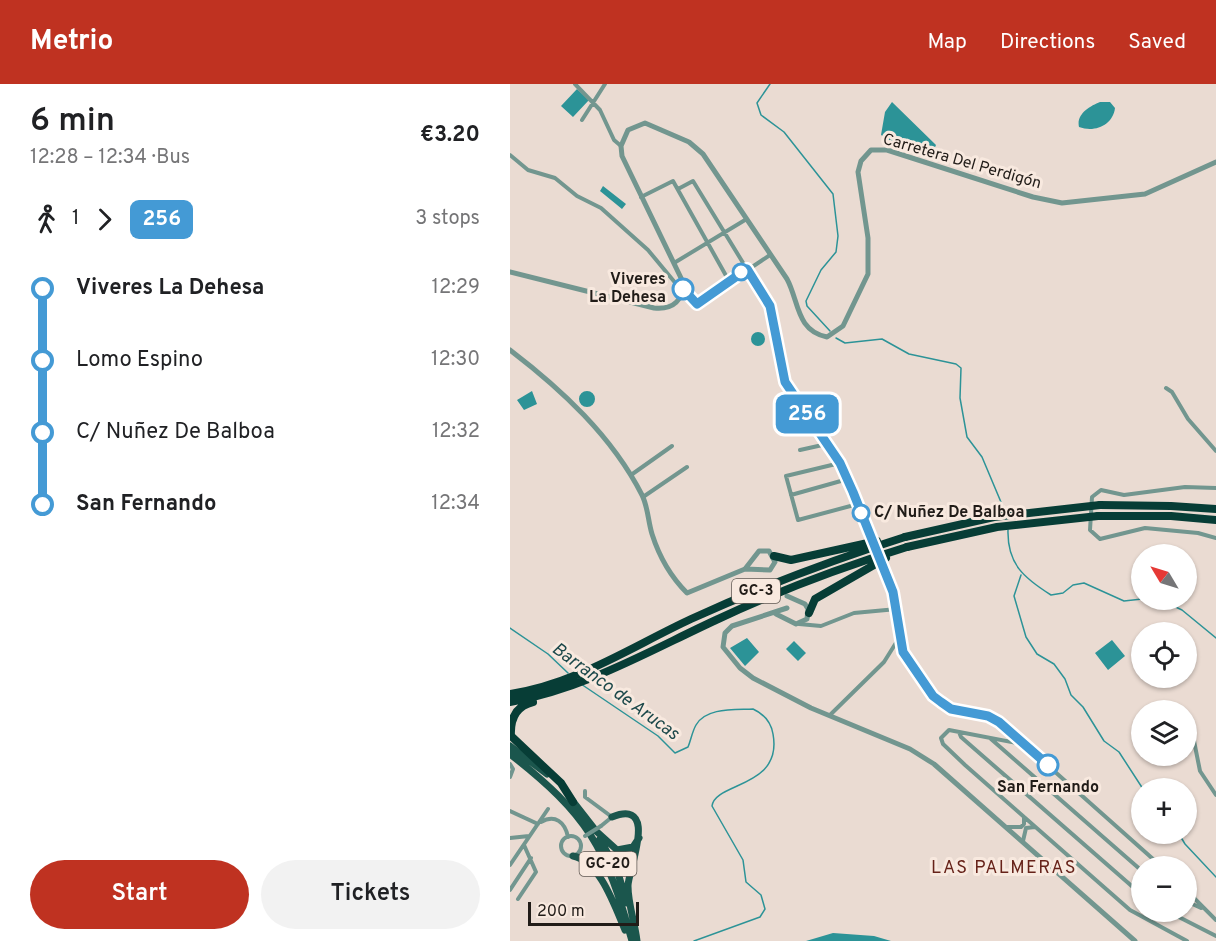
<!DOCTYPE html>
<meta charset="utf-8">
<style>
:root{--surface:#fff;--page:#f2f2f2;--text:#202124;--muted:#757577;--accent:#bf3221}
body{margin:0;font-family:Overpass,sans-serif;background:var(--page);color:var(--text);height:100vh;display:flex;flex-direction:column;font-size:22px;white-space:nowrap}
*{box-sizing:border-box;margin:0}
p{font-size:20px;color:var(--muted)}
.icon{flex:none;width:33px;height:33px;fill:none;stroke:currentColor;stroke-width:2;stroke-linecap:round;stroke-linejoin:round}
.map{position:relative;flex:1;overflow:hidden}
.details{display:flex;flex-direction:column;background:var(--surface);width:510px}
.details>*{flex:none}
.badge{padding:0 12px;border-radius:9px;font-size:21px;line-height:39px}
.needle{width:39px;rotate:308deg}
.fabs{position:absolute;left:621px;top:460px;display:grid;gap:12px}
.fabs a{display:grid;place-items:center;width:66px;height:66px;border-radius:50%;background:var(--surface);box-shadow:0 2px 4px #0004;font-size:30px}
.scale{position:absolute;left:18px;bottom:15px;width:111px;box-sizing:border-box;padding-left:6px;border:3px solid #211c18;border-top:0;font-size:16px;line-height:21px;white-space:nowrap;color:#211c18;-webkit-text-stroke:4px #f8e9df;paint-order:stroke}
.map>.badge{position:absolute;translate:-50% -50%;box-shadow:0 0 0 3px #fff}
.legs{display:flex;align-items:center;gap:9px;height:66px;padding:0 30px;font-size:20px}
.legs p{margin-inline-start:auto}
.head{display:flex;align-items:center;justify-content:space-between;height:102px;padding:0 30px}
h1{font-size:33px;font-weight:600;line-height:45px}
.primary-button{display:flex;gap:12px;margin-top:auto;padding:12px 30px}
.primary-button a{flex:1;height:69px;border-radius:36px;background:var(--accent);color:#fff;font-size:24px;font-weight:600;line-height:69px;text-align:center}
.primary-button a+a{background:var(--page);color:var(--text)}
ul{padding:0 30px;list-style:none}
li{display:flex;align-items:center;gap:21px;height:72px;font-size:22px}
li i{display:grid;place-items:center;width:9px;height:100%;margin:0 8px;background:currentColor}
li i::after{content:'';width:15px;height:15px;margin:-8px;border:4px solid;border-radius:50%;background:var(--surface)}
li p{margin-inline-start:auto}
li:first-child i{background:linear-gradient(#0000 50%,currentColor 0)}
li:last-child i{background:linear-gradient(currentColor 50%,#0000 0)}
header{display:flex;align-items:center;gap:36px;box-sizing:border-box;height:84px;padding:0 30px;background:var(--accent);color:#fff}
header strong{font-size:28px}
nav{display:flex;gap:33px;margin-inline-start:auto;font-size:21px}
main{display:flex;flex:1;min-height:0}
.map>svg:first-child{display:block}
.water{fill:#2c9397}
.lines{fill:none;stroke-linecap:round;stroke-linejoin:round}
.stream{stroke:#2c9397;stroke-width:1.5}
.minor{stroke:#72968f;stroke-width:4}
.tertiary{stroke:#72968f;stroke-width:5}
.primary{stroke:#1b564d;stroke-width:7}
.motorway{stroke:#073d36;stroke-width:8}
.minor-bridge{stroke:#72968f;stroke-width:4}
.motorway-bridge{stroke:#073d36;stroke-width:8}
.line-1-casing{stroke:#fff;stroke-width:14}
.line-1{stroke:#449ad5;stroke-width:9}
.stop-1-dot{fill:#fff;stroke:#449ad5;stroke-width:3}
.labels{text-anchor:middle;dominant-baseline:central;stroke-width:6;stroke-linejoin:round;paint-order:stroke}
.shield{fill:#f8e9df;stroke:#625a54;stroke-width:1.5}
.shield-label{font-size:15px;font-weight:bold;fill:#211c18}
.street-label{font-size:16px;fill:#211c18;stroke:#f8e9df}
.stop-label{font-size:16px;font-weight:bold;fill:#211c18;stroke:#f8e9df;text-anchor:end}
.water-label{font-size:18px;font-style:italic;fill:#1c484a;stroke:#f8e9df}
.neighbourhood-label{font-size:18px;letter-spacing:1.5px;fill:#662219;stroke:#f8e9df}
</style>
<header>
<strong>Metrio</strong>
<nav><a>Map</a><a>Directions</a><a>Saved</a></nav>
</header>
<main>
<section class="details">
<div class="head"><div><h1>6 min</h1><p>12:28 – 12:34 · Bus</p></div><b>€3.20</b></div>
<div class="legs"><svg class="icon" aria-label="walk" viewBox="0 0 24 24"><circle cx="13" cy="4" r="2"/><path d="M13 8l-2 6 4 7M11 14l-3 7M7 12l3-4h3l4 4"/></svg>1<svg class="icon" aria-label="forward" viewBox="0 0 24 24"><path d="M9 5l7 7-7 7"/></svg><b class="badge" style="background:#449ad5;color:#fff">256</b><p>3 stops</p></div>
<ul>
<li><i style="color:#449ad5"></i><b>Viveres La Dehesa</b><p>12:29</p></li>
<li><i style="color:#449ad5"></i><span>Lomo Espino</span><p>12:30</p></li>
<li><i style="color:#449ad5"></i><span>C/ Nuñez De Balboa</span><p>12:32</p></li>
<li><i style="color:#449ad5"></i><b>San Fernando</b><p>12:34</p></li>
</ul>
<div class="primary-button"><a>Start</a><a>Tickets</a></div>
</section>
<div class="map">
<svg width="706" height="857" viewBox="0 0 706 857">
<rect width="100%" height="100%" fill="#eadbd2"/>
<!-- water -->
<path class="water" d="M67,5L79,16L63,33L51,22Z
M382,18L426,61L420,75L392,64L371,51L375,28Z
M590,18H600L605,24C603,41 585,49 569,43C566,30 580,22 590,18Z
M93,102L116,120L112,125L90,107Z
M241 255a7 7 0 1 1 14 0a7 7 0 1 1-14 0Z
M22,307L27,320L14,326L7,316Z
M69 315a8 8 0 1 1 16 0a8 8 0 1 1-16 0Z
M237,554L249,568L235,582L220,564Z
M602,556L615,572L598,586L585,569Z
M284,557L296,569L288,577L276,565Z
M323,849L364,852L381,857H296Z"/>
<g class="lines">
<!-- stream -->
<path class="stream" d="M260,0L247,19L251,31L274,48L323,110L328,152L326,168L311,186L296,217L297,222L320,247
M326,254L335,259L372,255L399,270L446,280L451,284L450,314L457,353L472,373L496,430
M498,446C497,480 514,494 541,511L553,509L563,501L574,499L614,517L632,515
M511,491L504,512L516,553L527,570L544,580L555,595L561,611L573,623L594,657L609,668L633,705
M651,516L672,526L706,554
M0,544L38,570L58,589
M71,600L148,652L165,669L178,663C181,656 182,648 186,641C196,623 226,626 243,625C254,630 261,638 263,650C273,704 205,698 202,722L233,776L236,798L251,811L255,825L250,833L184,857
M669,750L675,760L706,793"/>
<!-- minor -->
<path class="minor" d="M65,0L90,26L104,56L111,62
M72,36L95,0
M0,71L18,86L45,94L67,112L91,124L138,166L172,207
M168,105L183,97L257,218L275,298L330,379L359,450
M131,113L163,97L219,197
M164,179L235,136
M173,205L187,220L260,171
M656,304L662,308L678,335L706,367
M290,366L317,360
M330,379L276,392L288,436L348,420
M121,391L162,362
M706,404L675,403L614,411L591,406L582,413L580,446L590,455L635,444L688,449L706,454
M281,411L338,395
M133,413L177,383
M372,480L383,508L393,568L423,612L441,625L478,632L489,638L652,783
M289,540L311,542L344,529L387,525
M320,631L374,578L389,554
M449,648L451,653L632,811
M683,652L690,687L706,711
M481,655L632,787
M512,660L439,646L431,654L433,660L455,681L620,826L677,857
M0,680L3,685L0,693
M75,707V713L102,733L91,742
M0,727L28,740
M31,738C45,730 55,738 58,753
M497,743H511L514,740V733
M51 762a10 10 0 1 1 20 0a10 10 0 1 1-20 0Z
M0,754L19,752
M513,757L516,744L525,743
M0,781L38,725
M0,806L21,774
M676,806L706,836
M8,815L26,788L14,761
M676,817L691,824
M659,828L706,852"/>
<!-- tertiary -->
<path class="tertiary" d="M0,188L144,224C163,226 175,216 172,196L112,72L111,62L118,46L135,39L179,58L193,70L277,195C289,217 286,247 317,253L333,242L358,190V154L348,88L351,77L361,66H377L523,113L552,119L635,110L706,78
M0,266C51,305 102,352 132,411C138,423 138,437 142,450C149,472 161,493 177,509L235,485L249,467H259L265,478L260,486L235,485
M277,524L222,542L215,549L213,563L230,584L243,594L301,624L400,665L424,680L625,857
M266,530L286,540L297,535L298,525L295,520L277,512"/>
<!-- primary -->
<path class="primary" d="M0,662L37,690
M0,670C78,731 96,763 122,857
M61,715L86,747L107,766L123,763L129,754
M102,733C150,714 118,786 118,802C118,820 125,839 127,857
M90,755L108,789L117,819
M63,772C90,777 105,823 115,846"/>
<!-- motorway -->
<path class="motorway" d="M590,421L661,422L706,425
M588,432H661L706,436
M264,472L281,476L367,457
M299,529L305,515L376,474
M0,610C66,600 121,563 181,535C251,503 322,476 395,453
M0,618C74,605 139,567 206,536C268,507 332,483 397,463
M23,618C6,622 0,635 1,652L51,699L63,718"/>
<!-- minor-bridge -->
<path class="minor-bridge" d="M75,752L91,742"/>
<!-- motorway-bridge -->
<path class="motorway-bridge" d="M395,453L484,433L590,421
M397,463L487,443L588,432"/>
</g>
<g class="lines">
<defs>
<path id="line-1" d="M173,205L187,220L237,185L260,222L275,298L330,379L343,408L383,508L393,568L423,612L431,618L441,625L478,632L489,638L538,681"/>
</defs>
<!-- line-1 casing -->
<use href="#line-1" class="line-1-casing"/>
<!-- line-1 -->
<use href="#line-1" class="line-1"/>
</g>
<!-- markers -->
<g class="stop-1-dot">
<circle cx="231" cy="188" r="8"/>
<circle cx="173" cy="205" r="10"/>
<circle cx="351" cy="429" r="8"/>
<circle cx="538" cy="681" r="10"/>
</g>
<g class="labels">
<!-- shield labels -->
<g class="shield">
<rect x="222" y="495" width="48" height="24" rx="4.5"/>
<rect x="69.5" y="768" width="57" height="24" rx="4.5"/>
</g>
<g class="shield-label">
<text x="246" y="507">GC-3</text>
<text x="98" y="780">GC-20</text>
</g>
<!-- street labels -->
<g class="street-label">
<text transform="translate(452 78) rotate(16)">Carretera Del Perdigón</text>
</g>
<!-- stop labels -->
<g class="stop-label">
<text x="156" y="196">Viveres<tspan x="156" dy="18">La Dehesa</tspan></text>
<text x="364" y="429" text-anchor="start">C/ Nuñez De Balboa</text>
<text x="538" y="704" text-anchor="middle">San Fernando</text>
</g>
<!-- water labels -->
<g class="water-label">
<text transform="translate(105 608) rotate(36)">Barranco de Arucas</text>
</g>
<!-- neighbourhood labels -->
<g class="neighbourhood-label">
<text x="494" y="784">LAS PALMERAS</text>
</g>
</g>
</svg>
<div class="fabs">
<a><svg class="needle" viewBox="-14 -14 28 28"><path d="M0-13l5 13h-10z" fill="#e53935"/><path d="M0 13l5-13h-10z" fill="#757577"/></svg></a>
<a><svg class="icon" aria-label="locate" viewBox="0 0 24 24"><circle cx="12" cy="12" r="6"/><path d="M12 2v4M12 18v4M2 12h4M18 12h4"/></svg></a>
<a><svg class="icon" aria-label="layers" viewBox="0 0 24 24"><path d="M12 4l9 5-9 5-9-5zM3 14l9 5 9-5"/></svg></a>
<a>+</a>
<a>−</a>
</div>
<div class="scale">200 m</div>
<b class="badge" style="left:297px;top:330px;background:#449ad5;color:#fff">256</b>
</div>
</main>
